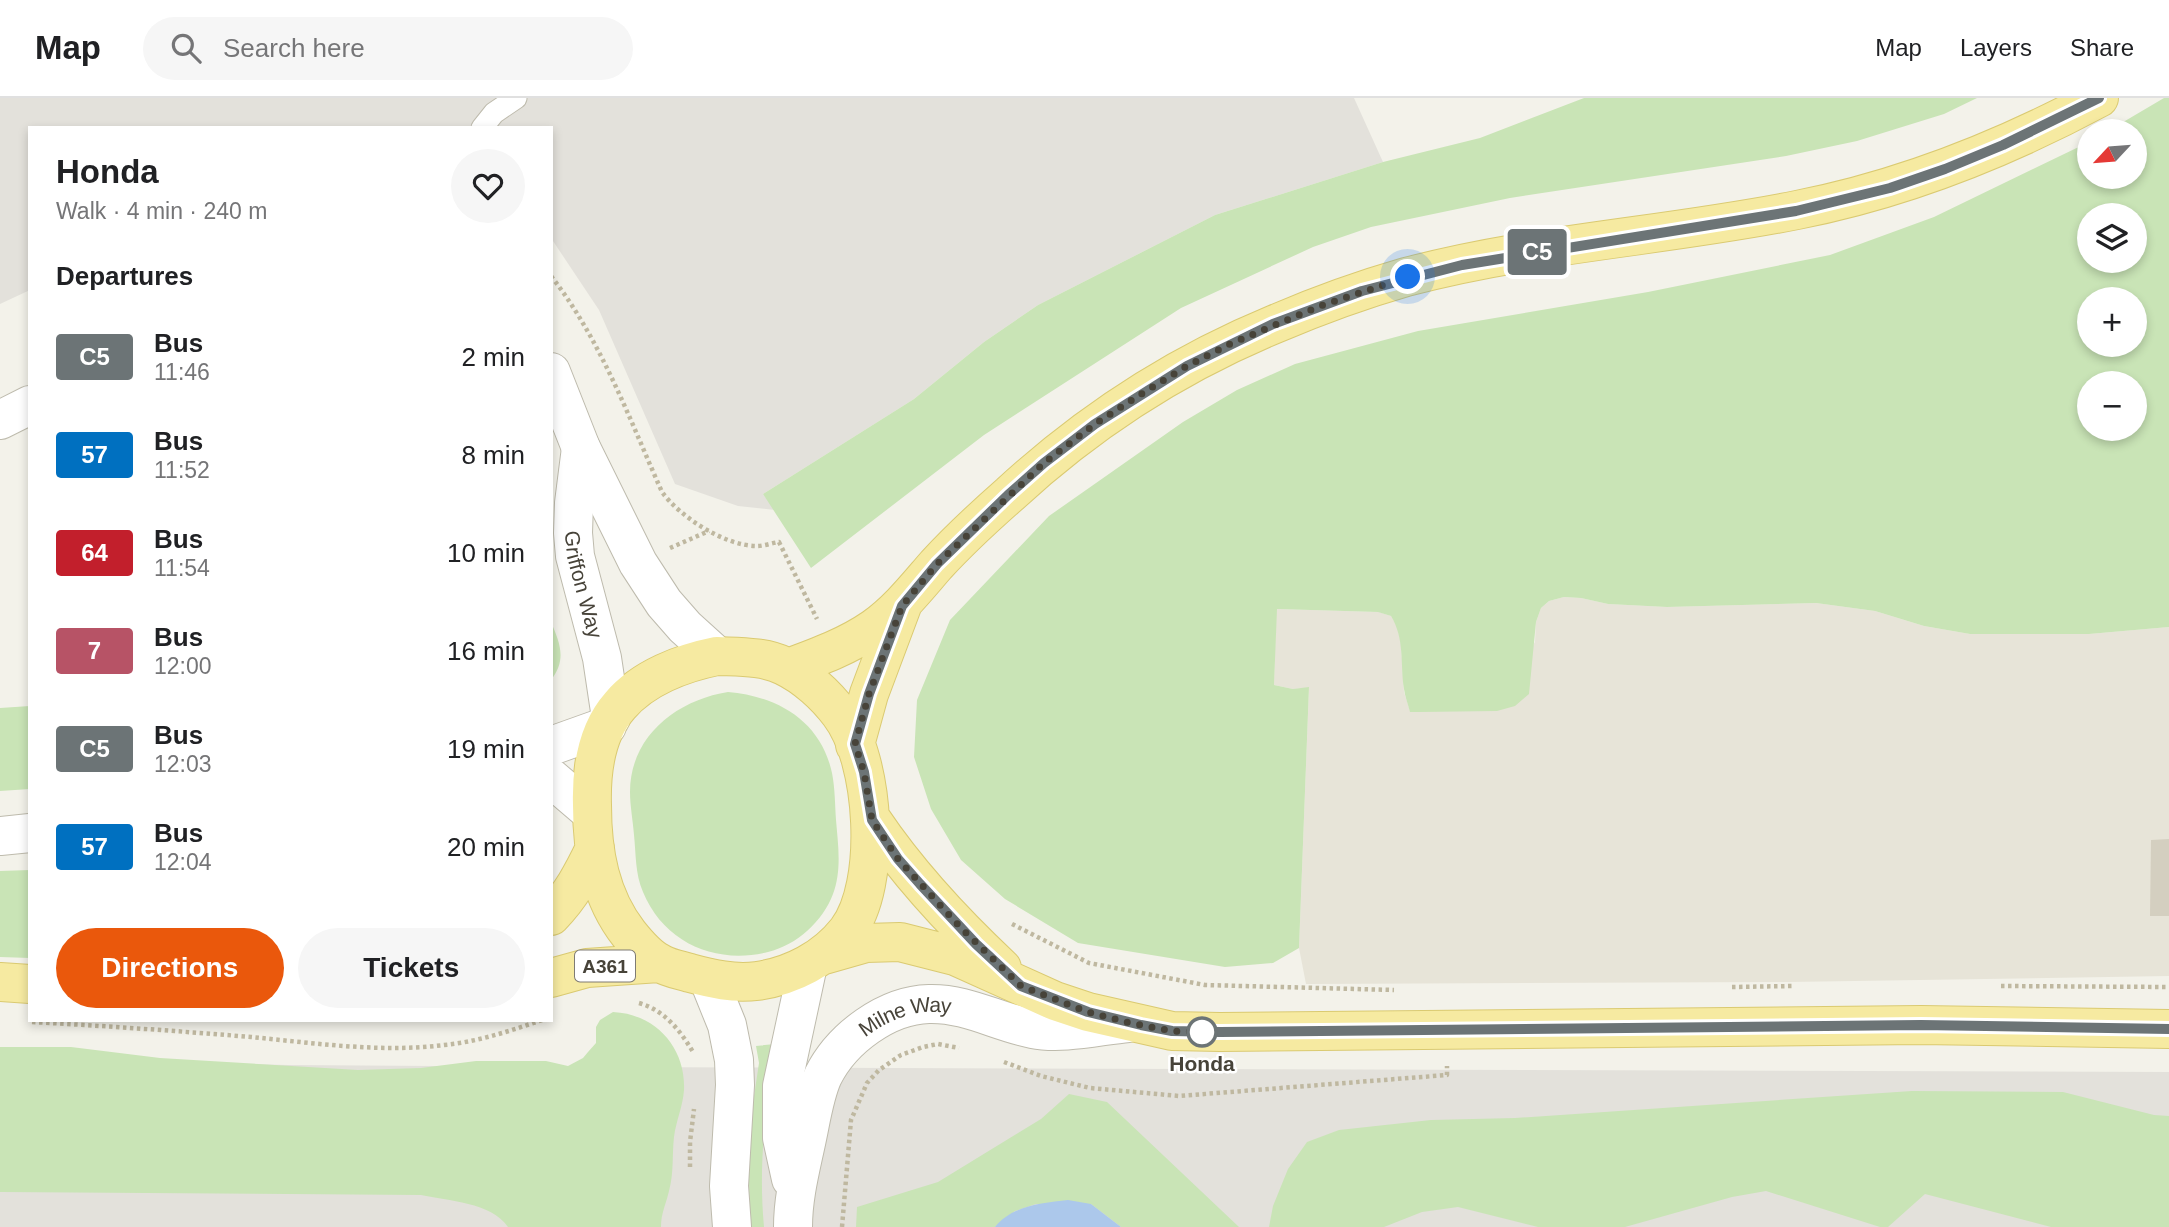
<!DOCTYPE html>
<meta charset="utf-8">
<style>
:root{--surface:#fff;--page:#f6f6f6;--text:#202124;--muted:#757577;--line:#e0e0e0;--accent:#ea580c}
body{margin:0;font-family:Helvetica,sans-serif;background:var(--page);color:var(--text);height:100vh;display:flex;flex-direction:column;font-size:26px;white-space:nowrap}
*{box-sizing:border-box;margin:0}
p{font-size:23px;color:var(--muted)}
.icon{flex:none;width:38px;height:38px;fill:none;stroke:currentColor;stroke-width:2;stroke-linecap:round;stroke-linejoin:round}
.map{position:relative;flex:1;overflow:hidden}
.side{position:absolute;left:28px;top:28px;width:525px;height:896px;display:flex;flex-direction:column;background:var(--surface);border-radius:0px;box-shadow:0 4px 10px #0003}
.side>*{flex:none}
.badge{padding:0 14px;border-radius:5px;font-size:24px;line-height:46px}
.needle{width:46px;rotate:244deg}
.controls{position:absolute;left:2077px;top:21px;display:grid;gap:14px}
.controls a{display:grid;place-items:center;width:70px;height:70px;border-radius:50%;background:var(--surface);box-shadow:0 4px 10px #0003;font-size:35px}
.you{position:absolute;width:35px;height:35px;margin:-18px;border:5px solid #fff;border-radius:50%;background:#1a73e8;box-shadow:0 0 0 10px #1a73e833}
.map>.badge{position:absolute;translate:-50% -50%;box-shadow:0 0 0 4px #fff}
h2{padding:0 28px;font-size:26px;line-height:63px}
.round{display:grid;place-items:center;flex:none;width:74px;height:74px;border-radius:37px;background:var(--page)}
.summary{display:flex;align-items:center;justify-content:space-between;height:119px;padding:0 28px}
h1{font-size:33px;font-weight:700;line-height:52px}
.action{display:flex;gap:14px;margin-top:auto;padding:14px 28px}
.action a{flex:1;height:80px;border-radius:42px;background:var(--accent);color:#fff;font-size:28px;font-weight:700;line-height:80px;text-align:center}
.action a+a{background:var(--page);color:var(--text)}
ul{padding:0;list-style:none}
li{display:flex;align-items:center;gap:21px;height:98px;padding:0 28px}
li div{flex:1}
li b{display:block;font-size:26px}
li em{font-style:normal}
li .badge{min-width:77px;font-weight:700;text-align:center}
header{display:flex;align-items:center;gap:42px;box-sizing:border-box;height:98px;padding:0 35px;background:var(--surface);border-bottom:2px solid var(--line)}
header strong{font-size:33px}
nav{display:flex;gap:38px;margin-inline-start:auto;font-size:24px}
.search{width:490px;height:63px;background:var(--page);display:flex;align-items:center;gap:18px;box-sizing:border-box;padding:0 24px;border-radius:38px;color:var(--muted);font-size:26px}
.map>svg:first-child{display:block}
.residential{fill:#e7e4d8}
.industrial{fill:#e3e1db}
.green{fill:#c9e4b6;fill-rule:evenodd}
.water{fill:#acc8eb}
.building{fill:#d4cfc0}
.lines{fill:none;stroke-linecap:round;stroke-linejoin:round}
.service-casing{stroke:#bebbad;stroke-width:23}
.minor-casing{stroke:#bebbad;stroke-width:40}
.primary-casing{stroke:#daca71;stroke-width:40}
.path{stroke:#bfb8a0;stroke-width:4.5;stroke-dasharray:3.5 3.5;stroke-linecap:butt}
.service{stroke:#fff;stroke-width:21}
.minor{stroke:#fff;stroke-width:38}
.primary{stroke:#f6eaa1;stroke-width:38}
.line-casing{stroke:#fff;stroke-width:16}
.line{stroke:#6c7476;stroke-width:10}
.walk{stroke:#474339;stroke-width:7;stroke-dasharray:0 12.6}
.stop-dot{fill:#fff;stroke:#6c7476;stroke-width:3.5}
.labels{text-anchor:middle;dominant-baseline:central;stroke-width:5;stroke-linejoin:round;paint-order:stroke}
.shield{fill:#fff;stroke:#7e7b74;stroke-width:2}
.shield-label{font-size:19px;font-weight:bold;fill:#474339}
.street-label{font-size:21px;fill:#474339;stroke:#fff}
.stop-label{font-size:21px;font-weight:bold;fill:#474339;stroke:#fff}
</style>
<header>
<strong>Map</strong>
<div class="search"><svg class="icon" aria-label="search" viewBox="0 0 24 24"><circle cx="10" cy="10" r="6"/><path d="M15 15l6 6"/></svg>Search here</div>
<nav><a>Map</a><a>Layers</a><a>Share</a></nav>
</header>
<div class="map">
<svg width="2169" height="1129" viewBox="0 0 2169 1129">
<rect width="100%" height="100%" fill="#f3f2ea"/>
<!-- residential -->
<path class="residential" d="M1564,499L1581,500L1608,506L1667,509L1816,505L1875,513L1924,528L1970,536H2089L2169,529V878L1789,884L1306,886L1299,850L1309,590L1293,591L1274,587L1276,511L1379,514L1391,518L1398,528L1401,546L1404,594L1410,613H1497L1535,544L1536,524L1541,510L1549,503Z"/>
<!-- industrial -->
<path class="industrial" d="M0,0H1354L1383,64L1215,117L1038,207L984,244L914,301L763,396L775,412L738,408L675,386L599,212L551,140V30H30V192L0,206Z
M0,960L288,967L569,969L2169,974V1129H0Z"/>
<!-- green -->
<path class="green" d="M1584,0H1977L1944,16L1857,43L1786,58L1510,100L1371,129L1313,149L1181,210L984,337L811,470L763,396L914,301L984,244L1038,207L1215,117L1383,64L1480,40Z
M2164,0H2169V529L2089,536H1970L1924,528L1875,513L1816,505L1667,509L1608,506L1581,500L1564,499L1549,503L1541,510L1536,524L1529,596L1515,608L1497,613L1420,614H1410C1408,606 1405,599 1404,591C1400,566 1405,541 1391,518L1378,514L1277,511L1274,587L1293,591L1309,589L1299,850L1273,865L1225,869L1078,845L1005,801L961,762L931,711L914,659L917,602L950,522L1049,418L1183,324L1237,292L1295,266L1418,233L1648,194L1830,157L1934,119L2089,44L2090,79H2135V33H2108ZM2090,117H2135V163H2090ZM2090,201H2135V247H2090ZM2090,285H2135V331H2090Z
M551,524C560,545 567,562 551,582Z
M728,594C777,598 821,623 832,675C835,690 835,707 836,722C838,746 842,772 833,796C823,823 797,847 768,854C716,867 664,845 643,794C635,776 636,755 634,737C633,723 630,708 630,694C630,638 677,602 728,594Z
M30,608V691L0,693V610Z
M30,772V860L0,859V773Z
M613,914C656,916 686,950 684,992C683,1008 676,1023 674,1039C672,1057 674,1075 669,1093C666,1106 661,1115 661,1129H508C491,1104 448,1103 421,1097L0,1094V949H71L160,960L358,972L421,970L476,963H546L568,968L583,960L588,954L596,945V929L600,922Z
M775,946C766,1010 758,1064 764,1129H750L748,1038L759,965L756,948Z
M1912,993L2063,994L2154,1017L2169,1018V1129H2051L1925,1096L1888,1129H1880L1766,1093L1732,1099L1625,1129H1538L1458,1109L1422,1114L1384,1129H1269L1273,1108L1288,1071L1307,1044L1339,1032L1431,1022L1515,1020Z
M1069,996L1107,1004L1239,1129H1121L1091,1106H1036L1015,1113L995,1129H856L857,1109L938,1084L1041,1021Z"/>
<!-- water -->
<path class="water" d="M1068,1102L1091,1106L1121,1129H995C1013,1107 1042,1105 1068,1102Z"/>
<!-- building -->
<path class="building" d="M2169,741V818H2150L2151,742Z"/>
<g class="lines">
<defs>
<path id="service" d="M482,30L494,15L516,0"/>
<g id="minor">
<path d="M551,274L581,350L638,465L664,505L685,529L717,558"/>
<path d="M0,322L30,307"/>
<path id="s1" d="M581,350L574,405L573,435L575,458L602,560L611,620"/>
<path d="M551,648L607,628"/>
<path d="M551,680L592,715"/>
<path d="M0,738L30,735"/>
<path d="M708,880L727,927L734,962L735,987L729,1088L732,1129"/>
<path d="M791,1081L782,1040V988L808,867"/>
<path id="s2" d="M793,1129C793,1100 800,1073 806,1045C811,1023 814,998 823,978C842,940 887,907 929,906C967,905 997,924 1033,931C1062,937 1098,928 1128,925"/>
</g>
<path id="primary" d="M717,558C738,559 764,558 784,568C805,578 826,597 840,616C875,661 883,787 847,833C825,861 792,878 757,883C734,886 712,881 690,875C680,872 668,870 660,865C648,859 637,846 629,836C600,799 592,754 592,707C591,673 596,634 620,607C643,580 682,565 717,558Z
M788,570C818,559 848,548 874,530C899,512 916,490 936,467C959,442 985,418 1010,396C1087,325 1178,266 1275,226C1317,208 1361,192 1406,179C1534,145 1668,138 1797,112C1904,91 2004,51 2099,0
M855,647L869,596L902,508
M872,722C909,777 954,825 1002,870
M551,818C571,798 583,775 595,750
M824,857L866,845L900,844L955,858L1055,903L1088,914L1172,933L1220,934L1921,927L2169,931
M551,880L587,870L659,865
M0,884L30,886"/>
</defs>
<!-- service casing -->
<use href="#service" class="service-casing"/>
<!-- minor casing -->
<use href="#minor" class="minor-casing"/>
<!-- primary casing -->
<use href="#primary" class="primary-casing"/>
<!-- path -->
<path class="path" d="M551,178C601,242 629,320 662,394C680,419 725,448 757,448C764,448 772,445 779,444L817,521
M670,450L709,433
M1012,826L1089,865L1205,887L1394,892
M2001,888L2169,889
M1732,889L1793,888
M639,905C664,912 680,932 693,954
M32,924C106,928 178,933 251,939C314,945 381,955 444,947C477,944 510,933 542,922
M1004,964L1041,978L1090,990L1179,998L1447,977V968
M690,1069V1044L694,1011
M842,1129L851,1022L867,985L879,972L901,957L923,949L938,946L959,950"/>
<!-- service -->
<use href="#service" class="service"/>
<!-- minor -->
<use href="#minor" class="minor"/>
<!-- primary -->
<use href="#primary" class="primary"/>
</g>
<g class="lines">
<defs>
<path id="line" d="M2099,0L2003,47L1945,71L1890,90L1796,113L1462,167L1362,193L1273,226L1187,268L1095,326L1044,365L1008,397L937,466L902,508L869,596L855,646L864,674L872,722L898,761L920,786L976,846L1021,888L1088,914L1141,927L1172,933L1220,934L1921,927L2169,931"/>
</defs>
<!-- line casing -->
<use href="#line" class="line-casing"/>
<!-- line -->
<use href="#line" class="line"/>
<!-- walk -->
<path class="walk" d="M1202,934L1172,933L1130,925L1088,914L1021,888L962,831L898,761L872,722L864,674L855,646L869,596L902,508L937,466L1044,365L1095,326L1138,298L1187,268L1230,246L1320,208L1408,179"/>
</g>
<!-- markers -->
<circle class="stop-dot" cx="1202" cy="934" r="14"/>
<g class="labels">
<!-- shield labels -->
<rect class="shield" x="575" y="852.5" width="60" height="31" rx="5"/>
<g class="shield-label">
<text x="605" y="868">A361</text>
</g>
<!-- street labels -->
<g class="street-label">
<text stroke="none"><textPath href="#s1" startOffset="138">Griffon Way</textPath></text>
<text stroke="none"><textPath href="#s2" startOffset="262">Milne Way</textPath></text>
</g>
<!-- stop labels -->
<g class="stop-label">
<text x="1202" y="965">Honda</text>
</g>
</g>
</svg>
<div class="controls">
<a><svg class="needle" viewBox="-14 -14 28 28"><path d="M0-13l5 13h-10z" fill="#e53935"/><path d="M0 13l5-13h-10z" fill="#757577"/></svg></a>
<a><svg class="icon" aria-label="layers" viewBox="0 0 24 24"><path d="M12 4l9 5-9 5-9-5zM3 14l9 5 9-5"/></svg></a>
<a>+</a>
<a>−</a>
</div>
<div class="you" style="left:1408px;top:179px"></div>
<b class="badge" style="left:1537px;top:154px;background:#6c7476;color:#fff">C5</b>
<section class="side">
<div class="summary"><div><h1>Honda</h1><p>Walk · 4 min · 240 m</p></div><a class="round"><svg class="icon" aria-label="heart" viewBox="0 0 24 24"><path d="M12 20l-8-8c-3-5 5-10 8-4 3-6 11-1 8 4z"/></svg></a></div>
<h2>Departures</h2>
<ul>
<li><span class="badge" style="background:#6c7476;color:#fff">C5</span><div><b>Bus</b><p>11:46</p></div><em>2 min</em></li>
<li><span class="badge" style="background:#0070c0;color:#fff">57</span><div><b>Bus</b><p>11:52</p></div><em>8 min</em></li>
<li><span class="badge" style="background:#c21f2c;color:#fff">64</span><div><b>Bus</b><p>11:54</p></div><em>10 min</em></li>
<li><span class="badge" style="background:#b75366;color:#fff">7</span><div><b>Bus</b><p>12:00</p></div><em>16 min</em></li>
<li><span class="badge" style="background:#6c7476;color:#fff">C5</span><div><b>Bus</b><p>12:03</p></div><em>19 min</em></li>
<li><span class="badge" style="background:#0070c0;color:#fff">57</span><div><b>Bus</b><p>12:04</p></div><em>20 min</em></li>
</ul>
<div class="action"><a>Directions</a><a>Tickets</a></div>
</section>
</div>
